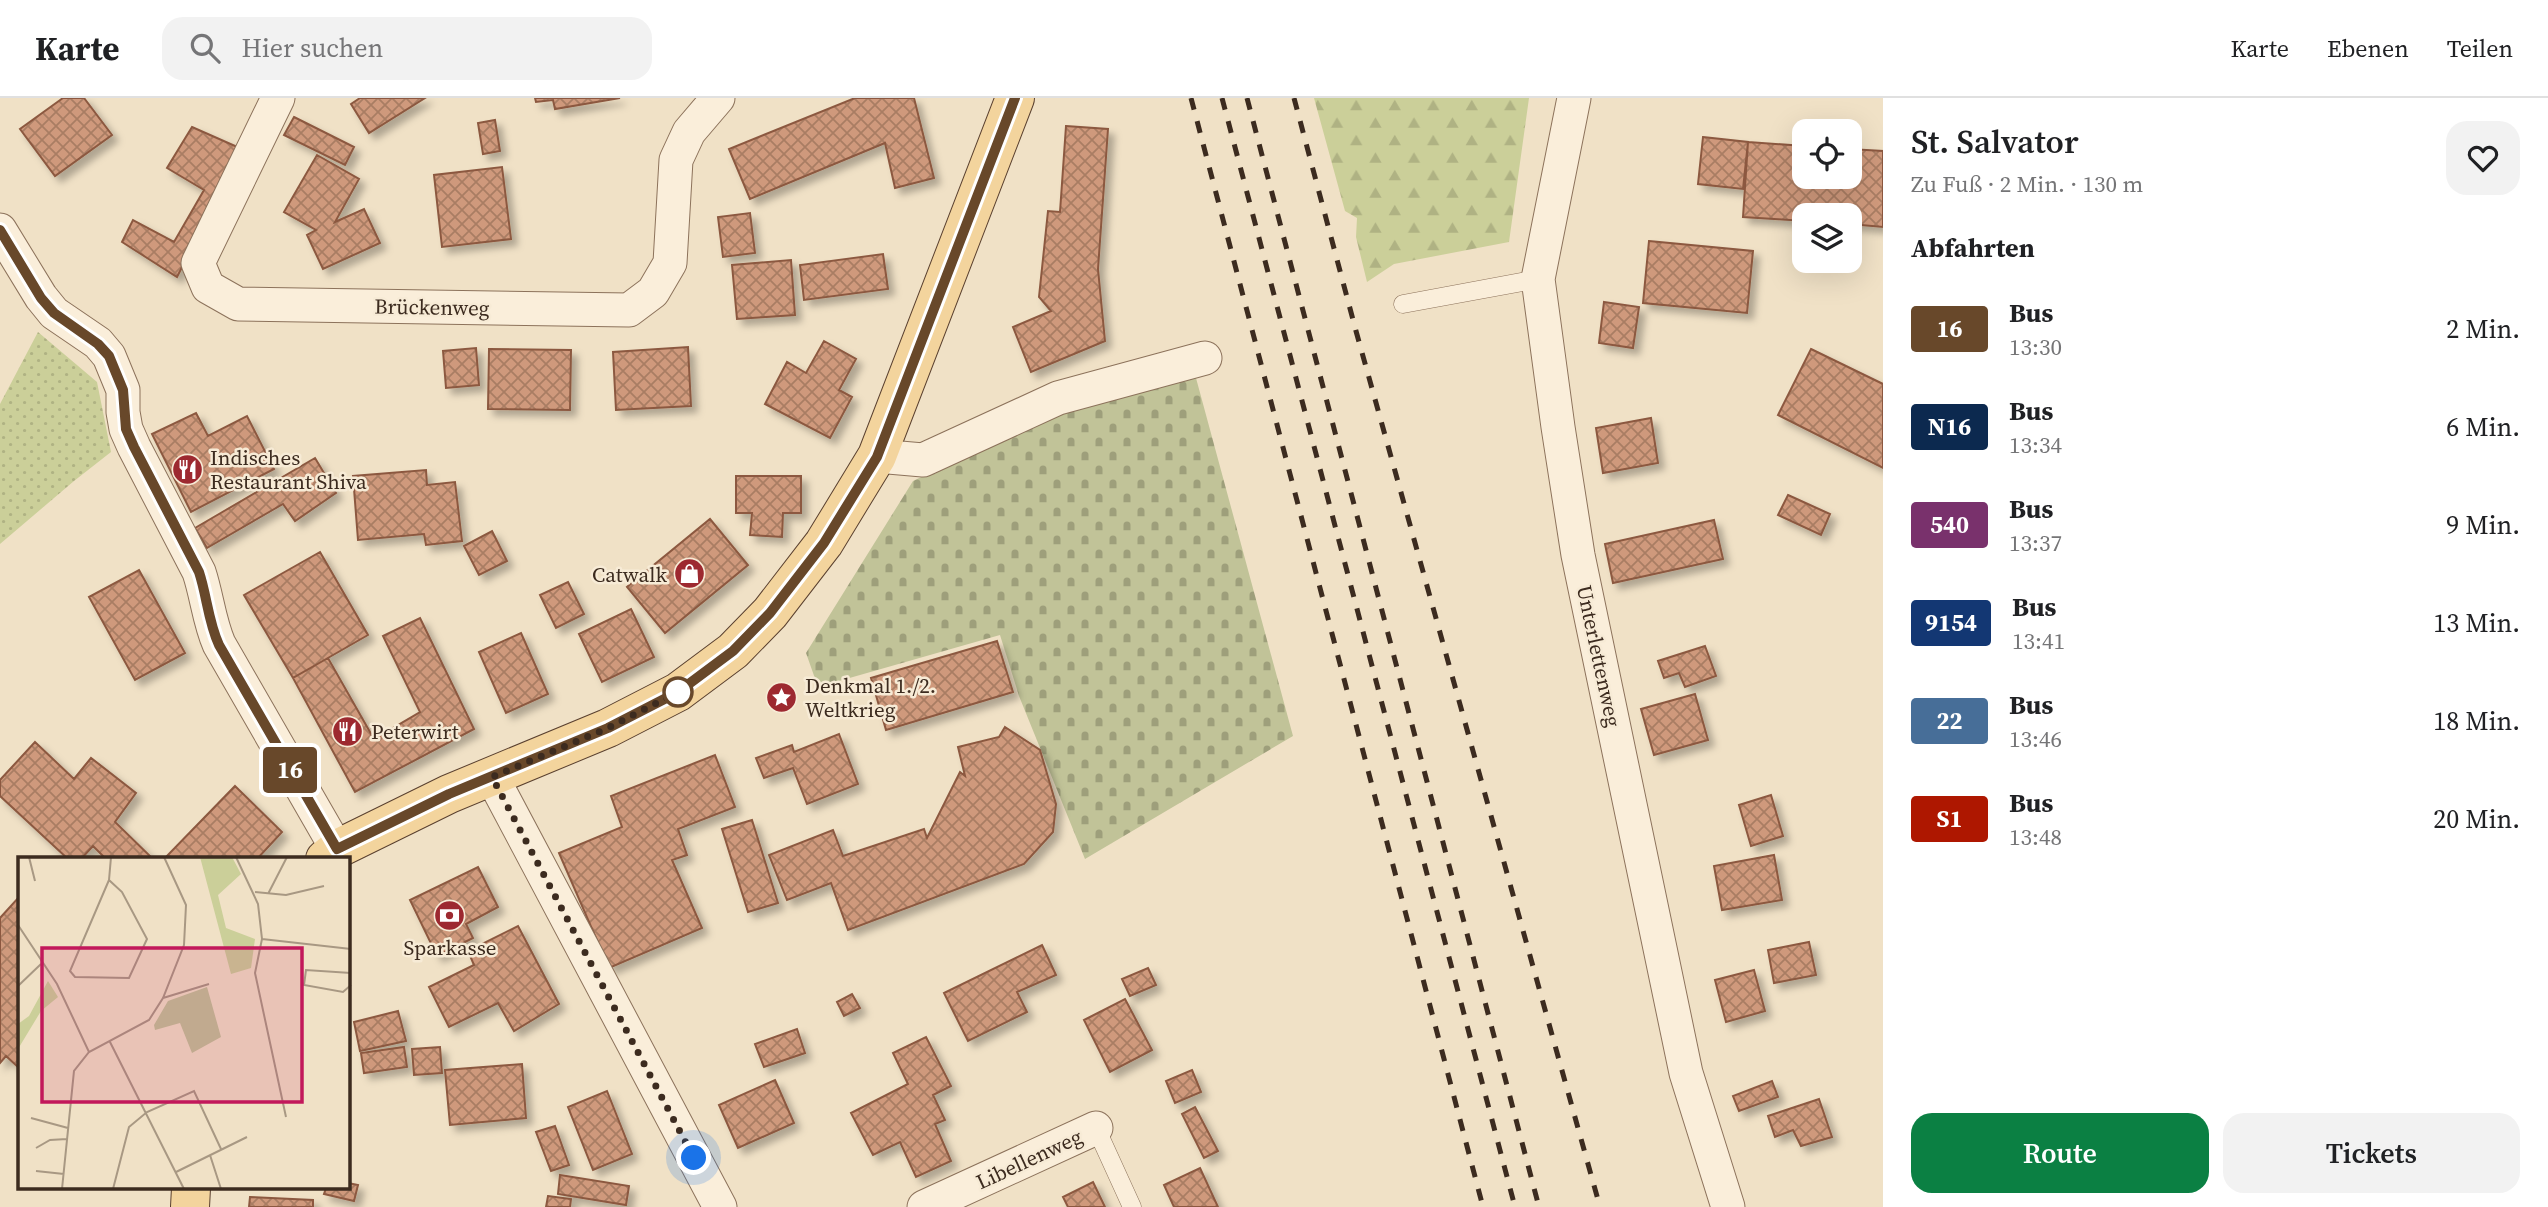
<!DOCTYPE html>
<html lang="de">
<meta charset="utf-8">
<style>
:root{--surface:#fff;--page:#f2f2f2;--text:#202124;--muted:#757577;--line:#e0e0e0;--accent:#0b8043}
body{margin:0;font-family:"Source Serif 4",serif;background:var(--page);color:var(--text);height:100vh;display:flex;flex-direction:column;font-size:26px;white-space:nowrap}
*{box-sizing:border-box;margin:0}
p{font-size:23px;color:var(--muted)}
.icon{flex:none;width:38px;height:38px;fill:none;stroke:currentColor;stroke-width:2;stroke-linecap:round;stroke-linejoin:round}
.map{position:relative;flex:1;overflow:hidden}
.drawer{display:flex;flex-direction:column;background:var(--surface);width:665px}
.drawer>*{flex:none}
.badge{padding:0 14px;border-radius:5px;font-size:24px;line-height:46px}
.controls{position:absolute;left:1792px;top:21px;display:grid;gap:14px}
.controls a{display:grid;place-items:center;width:70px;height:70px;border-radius:14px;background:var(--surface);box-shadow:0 7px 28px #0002;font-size:35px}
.you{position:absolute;width:35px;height:35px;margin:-18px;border:5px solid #fff;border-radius:50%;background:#1a73e8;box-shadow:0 0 0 10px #1a73e833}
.map>.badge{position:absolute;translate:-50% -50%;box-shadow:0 0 0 4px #fff}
h2{padding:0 28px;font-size:26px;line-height:63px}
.round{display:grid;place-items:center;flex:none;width:74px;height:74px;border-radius:21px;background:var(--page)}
.summary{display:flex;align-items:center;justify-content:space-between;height:119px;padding:0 28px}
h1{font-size:33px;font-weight:600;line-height:52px}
.cta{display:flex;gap:14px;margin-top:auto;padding:14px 28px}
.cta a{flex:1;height:80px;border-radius:21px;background:var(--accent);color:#fff;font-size:28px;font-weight:600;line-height:80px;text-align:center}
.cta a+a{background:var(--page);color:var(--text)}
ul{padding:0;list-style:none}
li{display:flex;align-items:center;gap:21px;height:98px;padding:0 28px}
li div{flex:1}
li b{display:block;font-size:26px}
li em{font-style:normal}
li .badge{min-width:77px;font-weight:700;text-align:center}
header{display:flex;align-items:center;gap:42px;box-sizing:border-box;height:98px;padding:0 35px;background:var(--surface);border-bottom:2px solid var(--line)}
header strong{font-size:33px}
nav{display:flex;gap:38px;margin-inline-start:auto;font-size:24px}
.search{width:490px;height:63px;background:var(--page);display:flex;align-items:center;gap:18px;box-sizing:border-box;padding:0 24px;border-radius:21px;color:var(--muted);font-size:26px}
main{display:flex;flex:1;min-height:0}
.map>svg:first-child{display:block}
.green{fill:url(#green-dots)}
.forest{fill:url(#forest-firs)}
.cemetery{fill:url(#cemetery-stones)}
.building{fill:url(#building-cross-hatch);stroke:#8c5940;stroke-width:2;filter:url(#shadow)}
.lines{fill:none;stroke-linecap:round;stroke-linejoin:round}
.lane-casing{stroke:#8c725b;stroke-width:19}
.street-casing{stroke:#8c725b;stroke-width:35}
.primary-casing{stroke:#5a402f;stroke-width:40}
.lane{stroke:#faeeda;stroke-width:18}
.street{stroke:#faeeda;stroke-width:33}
.primary{stroke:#f3d49d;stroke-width:38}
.rail{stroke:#3c2b1f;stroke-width:5;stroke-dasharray:12 12;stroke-linecap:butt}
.line-casing{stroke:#fff;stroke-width:16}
.line{stroke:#68482a;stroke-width:10}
.walk{stroke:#3c2b1f;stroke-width:7;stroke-dasharray:0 12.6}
.stop-dot{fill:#fff;stroke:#68482a;stroke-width:3.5}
.labels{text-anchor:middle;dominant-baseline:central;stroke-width:5;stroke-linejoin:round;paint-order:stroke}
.street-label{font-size:21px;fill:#3c2b1f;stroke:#f7ebd6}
.poi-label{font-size:21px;fill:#3c2b1f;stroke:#f7ebd6;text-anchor:start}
.inset-road{fill:none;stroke:#a89883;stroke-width:2}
.view{fill:#c2185b;fill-opacity:0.15;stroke:#c2185b;stroke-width:3.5}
.inset-edge{fill:none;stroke:#3c2b1f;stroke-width:3.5}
</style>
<header>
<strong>Karte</strong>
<div class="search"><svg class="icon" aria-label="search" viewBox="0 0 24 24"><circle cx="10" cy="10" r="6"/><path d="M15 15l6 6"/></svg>Hier suchen</div>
<nav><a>Karte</a><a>Ebenen</a><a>Teilen</a></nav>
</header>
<main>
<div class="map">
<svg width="1883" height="1109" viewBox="0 0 1883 1109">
<defs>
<pattern id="green-dots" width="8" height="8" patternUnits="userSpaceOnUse" patternTransform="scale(1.75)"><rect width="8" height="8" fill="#cbcf99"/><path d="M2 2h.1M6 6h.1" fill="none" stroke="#afb283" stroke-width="1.8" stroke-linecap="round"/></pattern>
<pattern id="forest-firs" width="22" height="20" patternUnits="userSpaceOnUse" patternTransform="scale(1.75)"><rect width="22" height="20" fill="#cbcf99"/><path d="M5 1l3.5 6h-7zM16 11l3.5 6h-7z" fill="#afb283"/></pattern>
<pattern id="cemetery-stones" width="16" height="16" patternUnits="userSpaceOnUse" patternTransform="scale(1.75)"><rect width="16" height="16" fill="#c1c398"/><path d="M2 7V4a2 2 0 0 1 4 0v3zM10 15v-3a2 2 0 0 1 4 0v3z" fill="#9e9f7b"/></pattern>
<pattern id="building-cross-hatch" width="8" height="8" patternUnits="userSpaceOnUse" patternTransform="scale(1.75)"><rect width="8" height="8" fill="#cf997b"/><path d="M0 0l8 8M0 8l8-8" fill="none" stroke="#a97d64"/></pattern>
<filter id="shadow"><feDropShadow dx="6" dy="6" stdDeviation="3.5" flood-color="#0004"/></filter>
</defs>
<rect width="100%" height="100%" fill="#f0e1c6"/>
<!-- green -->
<path class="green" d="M38,234L97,284L111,354L74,383L0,446V306Z"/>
<!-- forest -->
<path class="forest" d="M1314,0H1529L1509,144L1394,166L1367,184L1356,139L1357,120L1345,113Z"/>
<!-- cemetery -->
<path class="cemetery" d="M1196,280L1293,638L1085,761L1019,598L1000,537L818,589L806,555L913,383L1064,309Z"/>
<!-- building -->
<path class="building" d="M63,0H84L112,37L55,78L20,31Z
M360,0H425L369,35L351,6Z
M535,0H620L555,11L553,2L536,4Z
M855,0H914L934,80L895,90L885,45L750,101L729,51Z
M294,19L354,49L345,67L284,37Z
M495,22L500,53L483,56L478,25Z
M1066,28L1108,31L1098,171L1105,243L1031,274L1013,229L1051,213L1039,199L1048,113L1060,114Z
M192,29L242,51L177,179L122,144L133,122L174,144L204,92L167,70Z
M1703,39L1748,44L1743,91L1698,86Z
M1748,44L1804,48V79H1850V51L1883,53V129L1850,126V117H1804V123L1743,119Z
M317,57L359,81L335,124L364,111L380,145L323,171L307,137L316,132L284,114Z
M502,69L511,141L442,149L434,77Z
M750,115L755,155L723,159L718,119Z
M1649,143L1753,153L1747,215L1643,205Z
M883,156L888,191L804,202L800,167Z
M791,162L795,217L737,221L732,167Z
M1604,204L1639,209L1633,250L1599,245Z
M824,243L856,261L839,292L852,299L830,340L765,306L787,264L806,275Z
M688,249L691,308L616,312L613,254Z
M476,250L479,287L446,290L443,253Z
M489,251L571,252L570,312L488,311Z
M1811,251L1883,286V370L1778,317Z
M196,315L208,338L247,318L274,371L191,414L152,336Z
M1651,320L1658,365L1603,375L1596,330Z
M315,360L336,395L295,423L283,406L207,450L195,430Z
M426,372L427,387L455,384L462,443L426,447L424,436L358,442L353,378Z
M736,378H801V415H783L782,439L750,437L752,415H736Z
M1788,397L1830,416L1821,437L1778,417Z
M710,421L748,467L665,535L627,489Z
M1714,422L1723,461L1613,485L1605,446Z
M492,433L507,463L479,477L464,448Z
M320,454L368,537L293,580L244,497Z
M139,472L185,555L135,582L89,499Z
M568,484L584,516L556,530L540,497Z
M631,511L654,559L602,584L579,536Z
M420,520L474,631L355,694L293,580L328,560L374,641L420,614L383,538Z
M521,535L548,596L506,615L479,554Z
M997,543L1013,594L886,632L871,580Z
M1705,548L1716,578L1685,589L1679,575L1664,580L1658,563Z
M1695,596L1708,642L1654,657L1641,611Z
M1005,629L1040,652L1056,706L1053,734L1024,766L848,832L831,785L787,802L769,757L833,732L843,758L924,731L927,740L960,674L965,678L958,649L999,639Z
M839,636L858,686L807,706L793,670L764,680L756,660L792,647L794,654Z
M35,644L74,681L91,660L136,695L115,724L153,761H106L93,748L81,761H68L0,698V682Z
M715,657L735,709L678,731L687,757L672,762L702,830L609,870L559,755L622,729L611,698Z
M235,688L282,734L257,761H164Z
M1771,697L1783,738L1751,748L1739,707Z
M752,722L778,805L748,814L722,731Z
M1774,757L1782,802L1722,812L1714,768Z
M478,769L498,809L466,826L473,840L437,858L410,802Z
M19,799V970L6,958L0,965V820Z
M518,828L559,906L514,933L498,905L449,929L429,889L474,867L468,853Z
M1809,844L1816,877L1774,885L1768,852Z
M1042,847L1056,877L1017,894L1027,914L968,943L944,895Z
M1148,870L1156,887L1130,898L1122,881Z
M1754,872L1765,913L1726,924L1715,882Z
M852,896L860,910L844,918L837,904Z
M1125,901L1152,952L1110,974L1084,922Z
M398,913L406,943L360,953L354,924Z
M797,931L805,955L764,969L755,946Z
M926,939L951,988L933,997L945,1022L935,1026L951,1063L916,1079L900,1044L873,1057L851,1015L908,986L893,955Z
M404,949L407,969L364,975L361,955Z
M440,949L442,975L414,977L412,951Z
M522,966L526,1020L450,1027L445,972Z
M1192,972L1201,994L1175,1005L1166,983Z
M775,982L794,1025L738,1050L719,1007Z
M1772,983L1778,999L1739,1013L1733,998Z
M607,993L632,1056L593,1072L568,1009Z
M1819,1001L1832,1039L1801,1048L1793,1032L1775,1039L1768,1018Z
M1195,1009L1218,1053L1204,1060L1182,1016Z
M555,1028L569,1067L551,1073L536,1034Z
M1200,1070L1218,1109H1174L1164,1087Z
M560,1077L629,1088L626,1107L558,1096Z
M1093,1084L1105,1109H1068L1063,1099Z
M348,1085L358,1087L354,1103L324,1096L326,1090H348Z
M548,1098L571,1101L570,1109H546Z
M250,1099L313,1102V1109H249Z"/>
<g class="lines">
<defs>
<path id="lane" d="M1403,206L1538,181
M1096,1030L1132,1109"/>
<path id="street" d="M278,0L198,165L208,189L238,206L629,212L653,194L670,165L676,62L689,34L718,0
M1574,0L1538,181L1558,329L1578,457L1686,975L1728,1109
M0,132L41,199L54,215L98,245L109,258L123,292V314L126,331L134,349L199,474C207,498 209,523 219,546L337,751
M877,358L923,362L1058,300L1205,260
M492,679L720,1109
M924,1109L1096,1030"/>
<path id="primary" d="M325,761L337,751L449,696L608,630L678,594L733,553L770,515L824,445L877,358L1015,0
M190,1109L191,1090"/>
</defs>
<!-- lane casing -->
<use href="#lane" class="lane-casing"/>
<!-- street casing -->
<use href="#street" class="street-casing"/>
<!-- primary casing -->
<use href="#primary" class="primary-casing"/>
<!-- lane -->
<use href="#lane" class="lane"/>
<!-- street -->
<use href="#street" class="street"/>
<!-- primary -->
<use href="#primary" class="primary"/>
<!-- rail -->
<path class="rail" d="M1191,0L1483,1109
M1222,0L1515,1109
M1247,0L1539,1109
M1294,0L1356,233L1600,1109"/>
</g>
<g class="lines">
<defs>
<path id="line" d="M0,132L41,200L54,215L98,246L109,258L123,292L126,331L134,349L199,474C207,498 208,523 219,547L337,751L449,696L608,630L678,594L733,553L770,515L824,445L877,359L1015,0"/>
</defs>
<!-- line casing -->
<use href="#line" class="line-casing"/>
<!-- line -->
<use href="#line" class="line"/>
<!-- walk -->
<path class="walk" d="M678,594L608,630L492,679L694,1060"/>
</g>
<!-- icons -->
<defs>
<symbol id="restaurant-disc" viewBox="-11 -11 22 22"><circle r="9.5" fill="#9d2930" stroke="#f7ebd6"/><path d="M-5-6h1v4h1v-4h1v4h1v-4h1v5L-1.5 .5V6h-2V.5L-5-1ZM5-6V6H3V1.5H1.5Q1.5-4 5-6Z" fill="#fff"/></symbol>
<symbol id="shop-disc" viewBox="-11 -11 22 22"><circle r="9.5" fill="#9d2930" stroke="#f7ebd6"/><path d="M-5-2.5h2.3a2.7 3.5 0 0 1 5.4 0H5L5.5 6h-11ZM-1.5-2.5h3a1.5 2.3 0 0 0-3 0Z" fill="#fff"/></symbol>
<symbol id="sight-disc" viewBox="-11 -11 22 22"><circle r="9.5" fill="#9d2930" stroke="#f7ebd6"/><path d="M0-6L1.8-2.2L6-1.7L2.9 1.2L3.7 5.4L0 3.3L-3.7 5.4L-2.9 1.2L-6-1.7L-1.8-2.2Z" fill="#fff"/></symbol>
<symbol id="bank-disc" viewBox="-11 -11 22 22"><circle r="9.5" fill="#9d2930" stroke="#f7ebd6"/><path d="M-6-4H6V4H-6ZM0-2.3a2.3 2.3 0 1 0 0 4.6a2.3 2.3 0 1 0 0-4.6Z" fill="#fff"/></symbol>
</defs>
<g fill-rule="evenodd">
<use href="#restaurant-disc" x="170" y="354" width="35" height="35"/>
<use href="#shop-disc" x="672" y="458" width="35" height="35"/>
<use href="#sight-disc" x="764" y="582" width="35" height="35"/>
<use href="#restaurant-disc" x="330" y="616" width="35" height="35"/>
<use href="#bank-disc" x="432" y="800" width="35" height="35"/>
</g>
<!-- markers -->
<circle class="stop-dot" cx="678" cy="594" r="14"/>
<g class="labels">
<!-- street labels -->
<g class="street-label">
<text transform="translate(432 209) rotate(1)">Brückenweg</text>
<text transform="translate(1599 558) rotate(78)">Unterlettenweg</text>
<text transform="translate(1029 1061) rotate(-25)">Libellenweg</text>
</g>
<!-- poi labels -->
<g class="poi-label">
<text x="210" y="359">Indisches<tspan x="210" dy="24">Restaurant Shiva</tspan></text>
<text x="667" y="476" text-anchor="end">Catwalk</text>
<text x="805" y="587">Denkmal 1./2.<tspan x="805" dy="24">Weltkrieg</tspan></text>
<text x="371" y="633">Peterwirt</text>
<text x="450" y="849" text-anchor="middle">Sparkasse</text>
</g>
</g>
<!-- overview -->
<g transform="translate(18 759)">
<rect width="332" height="332" fill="#f0e1c6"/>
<path d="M30,124L40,140L23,154L0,192V167L11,159Z" fill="#cbcf99"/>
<path d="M182,0H214L223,17L200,38L208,71L237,82L233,111L213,117Z" fill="#cbcf99"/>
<path d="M189,130L203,180L174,196L162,166L137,173L136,168L150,144Z" fill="#c1c398"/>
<path class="inset-road" d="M11,0L17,24M218,0L240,47L244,82L237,116L268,260M91,23L52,114L57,120L111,121L129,82L104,35L91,23L93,0M237,35L268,38L306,29M250,37L269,0M0,68L39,127L71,195M244,82L333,92M333,116L288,113L286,128L325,135L333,128M0,129L23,107M145,141L191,127M92,185L166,332M13,261L50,271M18,291L32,283L49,282M192,298L203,332M18,314L46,317M158,315L229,280M44,332L56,214L71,195L131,163L145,141L166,88L168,48L146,0M95,332L111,270L129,255L176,234L203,292"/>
<path class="view" d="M24,91H284V245H24Z"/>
<rect width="332" height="332" class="inset-edge"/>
</g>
</svg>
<div class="controls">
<a><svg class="icon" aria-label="locate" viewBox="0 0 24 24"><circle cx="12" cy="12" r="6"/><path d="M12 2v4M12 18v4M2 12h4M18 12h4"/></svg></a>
<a><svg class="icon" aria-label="layers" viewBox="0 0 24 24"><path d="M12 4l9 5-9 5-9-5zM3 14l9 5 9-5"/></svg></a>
</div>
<div class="you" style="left:694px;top:1060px"></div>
<b class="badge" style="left:290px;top:672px;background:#68482a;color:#fff">16</b>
</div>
<section class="drawer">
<div class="summary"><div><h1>St. Salvator</h1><p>Zu Fuß · 2 Min. · 130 m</p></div><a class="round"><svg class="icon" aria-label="heart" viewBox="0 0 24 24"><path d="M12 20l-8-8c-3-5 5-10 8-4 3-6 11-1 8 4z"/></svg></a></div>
<h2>Abfahrten</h2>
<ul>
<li><span class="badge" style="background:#68482a;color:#fff">16</span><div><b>Bus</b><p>13:30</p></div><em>2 Min.</em></li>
<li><span class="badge" style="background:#0c294f;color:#fff">N16</span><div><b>Bus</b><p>13:34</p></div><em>6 Min.</em></li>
<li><span class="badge" style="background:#79316c;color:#fff">540</span><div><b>Bus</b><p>13:37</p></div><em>9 Min.</em></li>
<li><span class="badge" style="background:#133773;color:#fff">9154</span><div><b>Bus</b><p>13:41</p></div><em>13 Min.</em></li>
<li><span class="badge" style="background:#476e98;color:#fff">22</span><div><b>Bus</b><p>13:46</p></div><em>18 Min.</em></li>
<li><span class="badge" style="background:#ae1700;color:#fff">S1</span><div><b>Bus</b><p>13:48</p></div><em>20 Min.</em></li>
</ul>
<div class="cta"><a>Route</a><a>Tickets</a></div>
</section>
</main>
